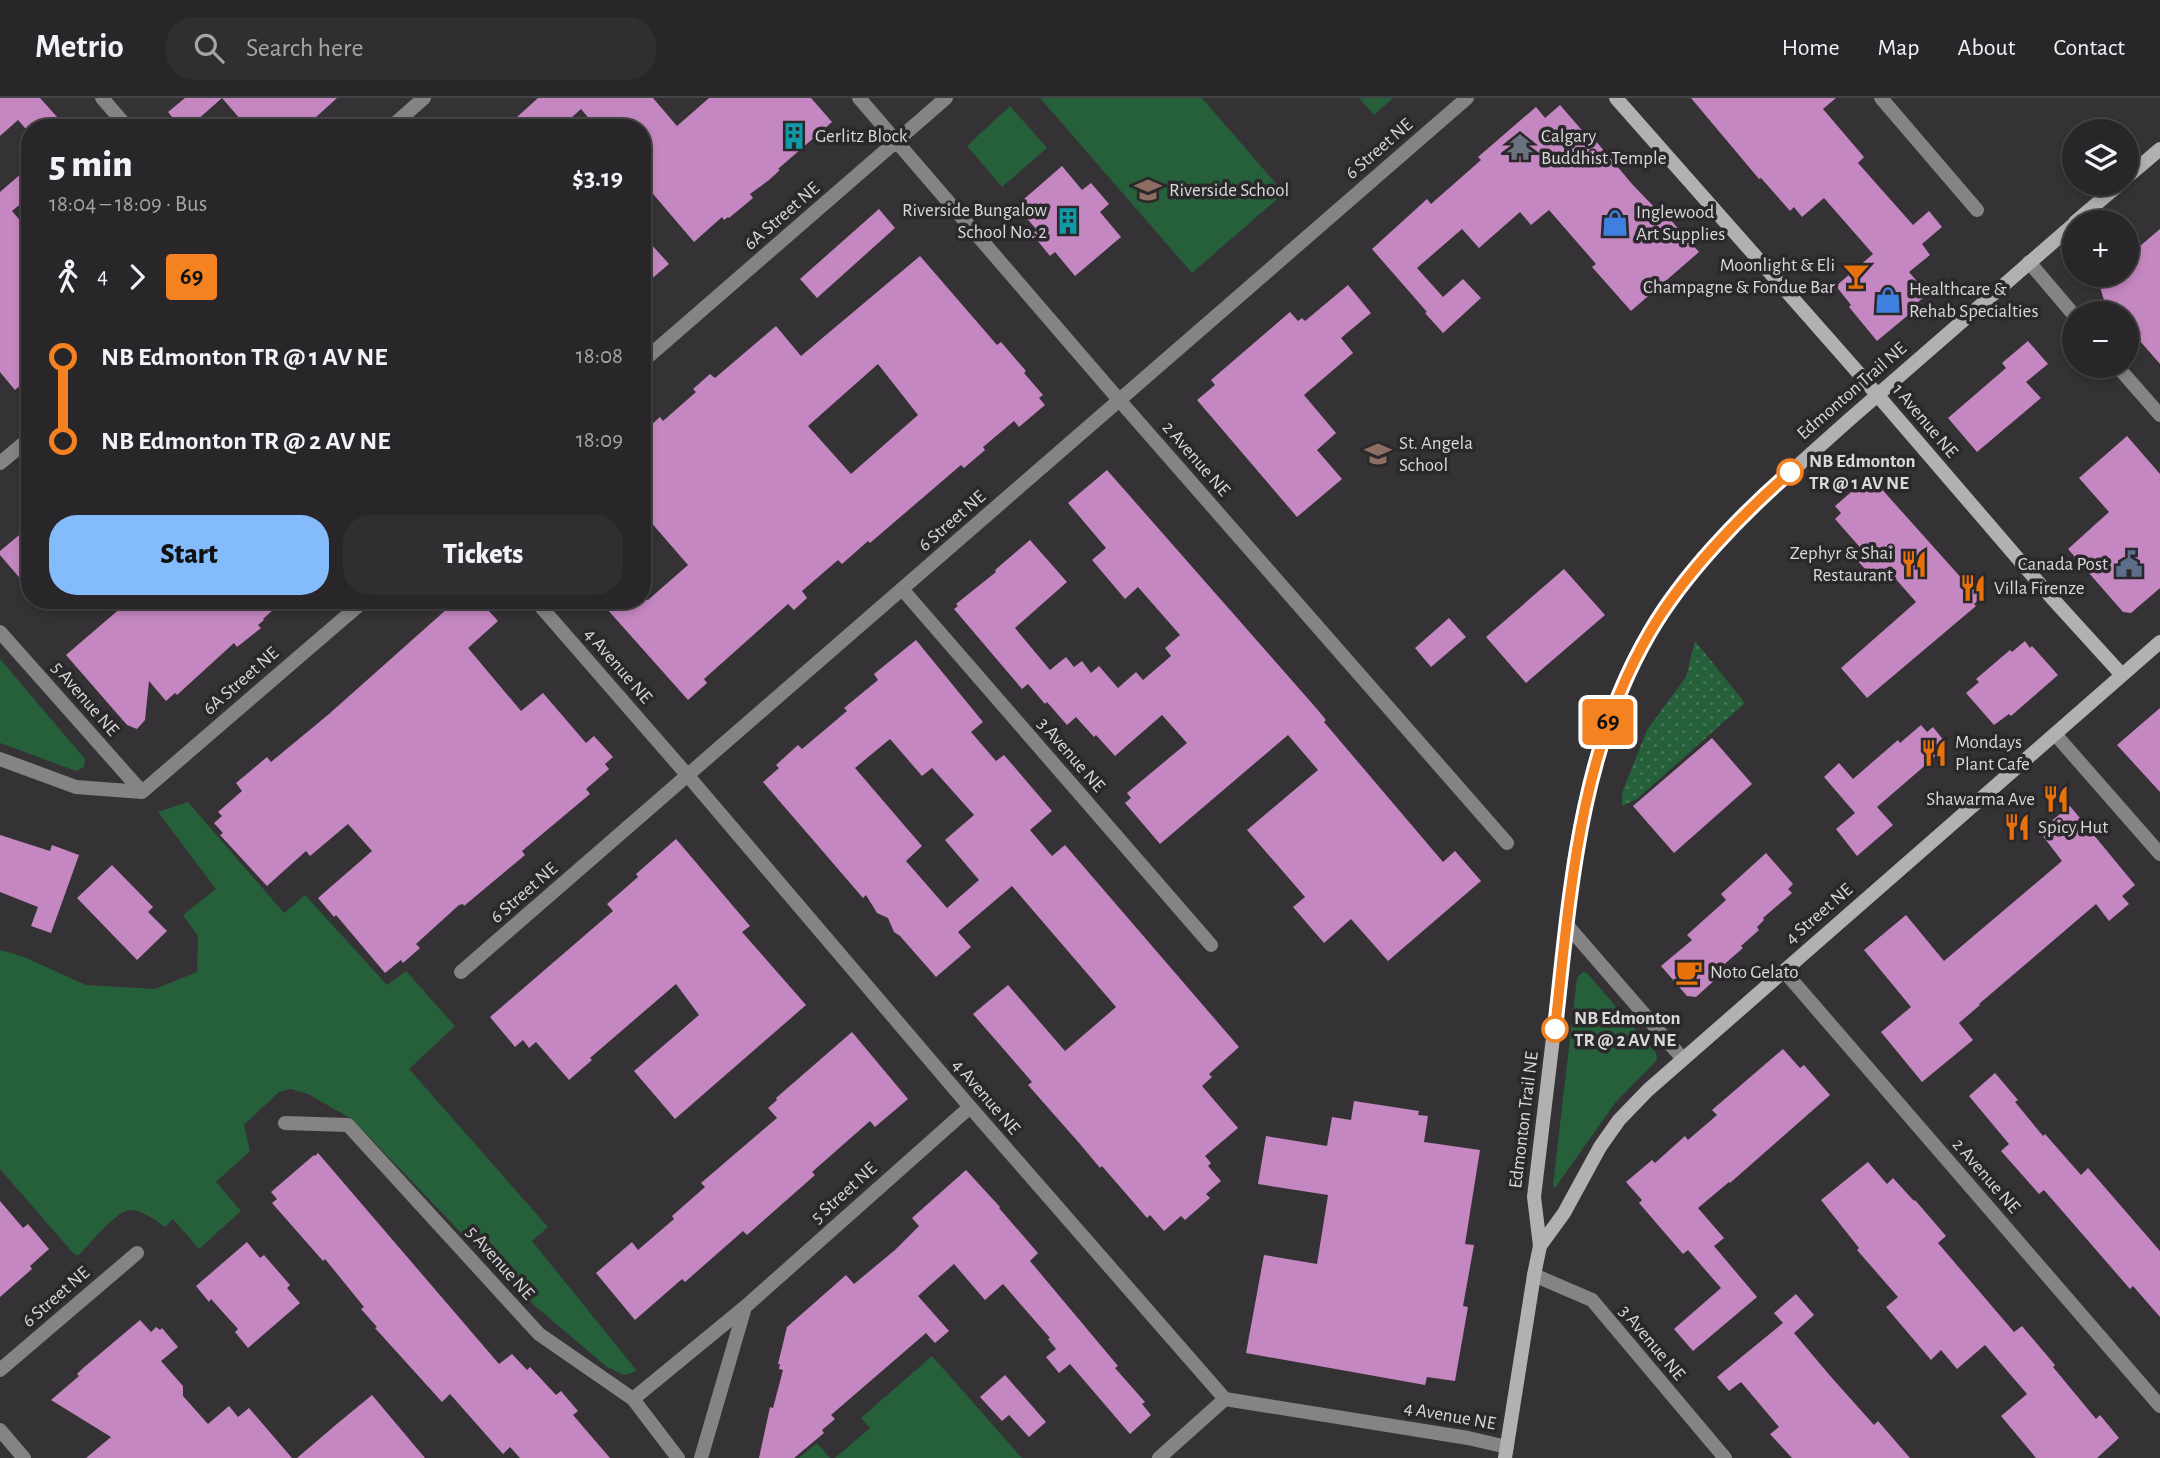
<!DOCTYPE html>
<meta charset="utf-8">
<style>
:root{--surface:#282628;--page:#302e30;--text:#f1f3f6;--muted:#a5a5a8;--line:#444345;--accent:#84bcfb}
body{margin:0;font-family:"Alegreya Sans",sans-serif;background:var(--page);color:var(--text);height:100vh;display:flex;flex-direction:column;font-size:26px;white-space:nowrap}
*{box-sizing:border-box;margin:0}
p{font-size:23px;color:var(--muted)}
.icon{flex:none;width:38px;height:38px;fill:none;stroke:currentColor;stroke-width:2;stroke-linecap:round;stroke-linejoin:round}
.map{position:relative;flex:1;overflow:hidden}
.side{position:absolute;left:21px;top:21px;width:630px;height:490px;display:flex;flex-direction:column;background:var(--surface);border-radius:28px;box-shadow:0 4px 10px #0003,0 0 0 2px var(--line)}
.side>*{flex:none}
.badge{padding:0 14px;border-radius:5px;font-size:24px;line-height:46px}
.controls{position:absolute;left:2062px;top:21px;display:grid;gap:14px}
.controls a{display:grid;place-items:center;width:77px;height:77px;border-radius:50%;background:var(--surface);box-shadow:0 4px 10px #0003,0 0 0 2px var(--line);font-size:35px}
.map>.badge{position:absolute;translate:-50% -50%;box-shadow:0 0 0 4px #fff}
.legs{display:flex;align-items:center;gap:10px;height:77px;padding:0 28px;font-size:23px}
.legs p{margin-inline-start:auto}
.overview{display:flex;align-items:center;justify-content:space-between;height:119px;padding:0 28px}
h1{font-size:38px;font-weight:800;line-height:52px}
.primary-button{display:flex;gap:14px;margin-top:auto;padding:14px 28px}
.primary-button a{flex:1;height:80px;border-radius:28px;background:var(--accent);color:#111;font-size:28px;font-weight:800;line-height:80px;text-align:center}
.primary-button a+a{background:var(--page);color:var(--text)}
ul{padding:0 28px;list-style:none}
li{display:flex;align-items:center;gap:24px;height:84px;font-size:26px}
li i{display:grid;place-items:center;width:10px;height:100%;margin:0 9px;background:currentColor}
li i::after{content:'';width:18px;height:18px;margin:-9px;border:5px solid;border-radius:50%;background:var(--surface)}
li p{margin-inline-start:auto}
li:first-child i{background:linear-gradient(#0000 50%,currentColor 0)}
li:last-child i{background:linear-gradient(currentColor 50%,#0000 0)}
header{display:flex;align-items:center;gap:42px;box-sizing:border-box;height:98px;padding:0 35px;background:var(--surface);border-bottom:2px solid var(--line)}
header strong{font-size:33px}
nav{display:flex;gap:38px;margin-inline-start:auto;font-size:24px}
.search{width:490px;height:63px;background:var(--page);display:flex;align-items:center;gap:18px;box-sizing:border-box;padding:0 24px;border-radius:28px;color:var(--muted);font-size:26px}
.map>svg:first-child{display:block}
.grass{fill:url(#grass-dots)}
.park{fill:#25603b}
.building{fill:#c587c1;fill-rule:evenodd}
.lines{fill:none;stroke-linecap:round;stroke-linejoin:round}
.street{stroke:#858383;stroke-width:14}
.secondary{stroke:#b3b0b0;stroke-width:14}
.line-1-casing{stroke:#fff;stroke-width:16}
.line-1{stroke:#f58220;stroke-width:10}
.stop-1-dot{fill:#fff;stroke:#f58220;stroke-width:3.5}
.labels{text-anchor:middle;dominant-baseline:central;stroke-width:7;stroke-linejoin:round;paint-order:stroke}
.poi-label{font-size:19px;fill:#dad8da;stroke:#2b282b;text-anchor:start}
.street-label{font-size:19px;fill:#dad8da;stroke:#2b282b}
.stop-label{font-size:19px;font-weight:bold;fill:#dad8da;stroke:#2b282b;text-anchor:start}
</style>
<header>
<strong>Metrio</strong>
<div class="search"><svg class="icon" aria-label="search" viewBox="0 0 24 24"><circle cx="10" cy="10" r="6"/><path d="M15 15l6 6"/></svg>Search here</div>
<nav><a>Home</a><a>Map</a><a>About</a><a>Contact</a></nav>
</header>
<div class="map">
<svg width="2160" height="1360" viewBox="0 0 2160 1360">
<defs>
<pattern id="grass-dots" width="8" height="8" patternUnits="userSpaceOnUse" patternTransform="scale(1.75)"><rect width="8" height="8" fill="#25603b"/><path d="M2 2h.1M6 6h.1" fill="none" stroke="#447657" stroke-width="1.8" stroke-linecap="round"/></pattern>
</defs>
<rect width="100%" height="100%" fill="#353235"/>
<!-- grass -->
<path class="grass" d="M1695,543L1745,605L1637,701L1622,708V695L1647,632L1686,579Z"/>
<!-- park -->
<path class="park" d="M1040,0H1202L1284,95L1192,175Z
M1359,0H1393L1374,17Z
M1010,8L1047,50L1002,89L967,48Z
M0,561L85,661L84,669L76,673L0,645Z
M188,704L284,815L305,797L387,887L406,873L455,928L409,971L548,1129L532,1143L637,1273L624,1277L607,1269L515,1191L352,1021L308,996L291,991L279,994L244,1027L250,1053L216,1084L241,1113L199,1151L173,1121L165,1129C156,1122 140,1111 129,1112C115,1114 89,1147 78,1158L73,1155L0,1071V852L24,859L86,887L155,891L197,874L198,838L183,817L216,791L158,714Z
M1583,874L1587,875L1656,955L1657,962L1615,1005L1555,1090L1553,1087L1577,880Z
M932,1258L1022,1360H835L870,1330L861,1320Z
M817,1345L830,1360H799Z"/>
<!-- building -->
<path class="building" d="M0,0H40L67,30H25L18,22L0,38Z
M185,0H337L304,30H248L222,0L188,30H181L168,14Z
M538,0H653L677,28L709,0H811L832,24L778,71L780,72L769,82L750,96L753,100L729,120L728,119L724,122L722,119L694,144L642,83V30H597L581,11L560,30H505Z
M1691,0H1836L1823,11L1864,59L1858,65L1913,127L1929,113L1942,129L1922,146L1930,157L1909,174L1928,196L1910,210L1913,213L1877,243L1849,209L1851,207L1836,188L1873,156L1824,100L1802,119L1794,109L1790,113L1761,80L1759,81Z
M1560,7L1586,37L1589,35L1632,86L1657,112L1660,110L1699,154L1631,213L1592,169L1596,166L1549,112L1531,127L1520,114L1479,150L1462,131L1417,170L1443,199L1463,181L1481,200L1443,235L1425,215L1427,214L1372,151L1427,101L1431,106L1481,62L1478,59L1536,9L1545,20Z
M30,68V98L12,113L30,134V279L15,292L0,274V94Z
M1062,68L1082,92L1091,85L1109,106L1100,114L1121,139L1075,178L1055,154L1050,158L1032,136L1037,132L1016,108Z
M879,111L895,130L817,200L800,181Z
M2160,131V266L2126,227V215H2116L2104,202L2100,189L2106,177H2126V160Z
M642,136L669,166L642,189Z
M920,158L997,247L1001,244L1026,273L1024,275L1043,297L1039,300L1045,307L1019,329L1014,323L983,349L985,352L964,370L961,367L870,445L868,443L842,466L838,462L802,493L807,500L794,512L788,506L704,581L707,585L688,602L599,502H648L688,467L642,414V341L646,338L643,334L660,319L663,323L696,294L693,291L710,276L715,280L776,228L801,258ZM878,266L918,317L851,376L808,328Z
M1348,187L1371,215L1341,240L1353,255L1304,297L1336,335L1317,352L1342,381L1297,419L1197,302L1215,287L1211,282L1290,214L1298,223L1302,220L1305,223Z
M2028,243L2048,266L2026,284L2041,300L1977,354L1948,320L2006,270L2002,265Z
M2127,338L2160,376V490L2131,515L2123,514L2068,451L2109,414L2079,380Z
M1107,372L1317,611L1326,622L1324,624L1443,764L1455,753L1481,783L1388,863L1351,821L1324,845L1293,809L1305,799L1247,732L1318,672L1288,637L1160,746L1125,705L1131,700L1127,695L1187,645L1162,617L1115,658L1096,637L1094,639L1076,619L1067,627L1047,604L1045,606L1028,586L1022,591L954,511L958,508L956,506L996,474L995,472L1030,442L1067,484L1015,530L1050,572L1066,559L1074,569L1082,563L1091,575L1099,568L1118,590L1136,574L1143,582L1171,558L1165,550L1180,537L1138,489L1125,501L1092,462L1106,450L1068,405Z
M1870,378L1964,483L1970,478L1985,496L1974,506L1976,508L1867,600L1841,570L1916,504L1886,470L1874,481L1857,462L1865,455L1835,421L1841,415L1835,408Z
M30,428V492L0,457V453Z
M1564,471L1605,517L1526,585L1486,539Z
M130,502H284L263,521L264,522L258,527L261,530L237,549L234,545L177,597L175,595L166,603L149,583L145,622L137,631L127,627L66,557Z
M457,502H479L498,523L468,550L521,613L543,595L586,645L594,638L613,659L605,666L609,671L586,691L590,696L522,753L525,757L464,808L463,806L459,807L416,846L420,850L403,865L401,862L385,875L336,817L334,819L318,800L372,753L348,726L310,758L306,753L267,788L220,737L223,735L214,725L222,718L218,714L242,693L236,685L267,659L271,664L329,616Z
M1449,520L1466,539L1431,569L1415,550Z
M916,542L983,624L971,634L996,663L1004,657L1052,713L1030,732L1052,758L1065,747L1239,949L1209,976L1212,979L1202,988L1238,1030L1205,1058L1211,1065L1208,1068L1221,1083L1206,1096L1210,1100L1185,1122L1181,1118L1164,1133L1150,1117L1147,1120L1102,1068L1100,1070L1080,1046L1028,987L1032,984L973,916L1008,887L1065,953L1116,909L1012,788L958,834L971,849L936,879L900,838L894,834L888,820L877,815L866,797L863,800L763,684L779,670L776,667L798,647L802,651L847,613L844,610L878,582L874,576ZM890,641L922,678L932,670L974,717L945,742L979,782L947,810L906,763L922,748L855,670Z
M2025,543L2030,550L2032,548L2058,577L2011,618L2009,616L1994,627L1966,595L1979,584L1976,581L2010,552L2012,554Z
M2160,610V694L2117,647Z
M1921,627L1927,634L1933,629L1945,644L1940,649L1943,652L1877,709L1893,727L1857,758L1836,731L1855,715L1824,679L1839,665L1853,681L1898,642L1900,645Z
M1712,640L1752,686L1674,755L1633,708Z
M2070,708L2135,787L2122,798L2129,806L2109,823L2096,806L1979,906L1980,907L1959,925L1973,942L1922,984L1881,934L1911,909L1864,852L1906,817L1944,863L2062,763L2039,733Z
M0,737L50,753L52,747L79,757L51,835L31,828L38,809L0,794Z
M676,741L750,828L742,834L806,907L675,1021L634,973L699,917L676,886L590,960L592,962L569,982L536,944L529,950L523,942L515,949L490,919L613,813L607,806L638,779L636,776Z
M1766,755L1793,786L1788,791L1792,795L1763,820L1764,822L1757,829L1759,832L1741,848L1743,850L1713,876L1717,880L1696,899L1687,898L1661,868L1692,842L1687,837L1726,802L1721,796Z
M112,767L153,809L148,814L167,833L137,862L77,800Z
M852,934L908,1001L875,1029L870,1023L812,1074L815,1077L747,1137L743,1133L685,1184L682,1181L635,1222L596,1175L632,1144L638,1152L674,1121L672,1118L705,1089L701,1085L777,1020L768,1010L777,1002L776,1000Z
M1783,951L1800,970L1804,967L1830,997L1730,1085L1729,1084L1698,1110L1724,1140L1714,1148L1757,1199L1693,1253L1674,1231L1721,1190L1688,1152L1683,1156L1639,1105L1642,1102L1626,1084L1652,1062L1655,1065L1685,1038L1688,1042L1717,1017L1712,1012Z
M1995,975L2018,1002L2015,1004L2043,1038L2045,1036L2081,1077L2088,1070L2160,1153V1219L2133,1188L2130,1191L2044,1092L2039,1096L2001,1053L2009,1046L1969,998Z
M1354,1003L1419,1013L1418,1017L1428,1018L1424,1044L1480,1052L1465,1146L1474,1147L1463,1208L1468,1209L1455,1283L1427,1279L1425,1287L1246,1255L1264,1157L1317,1166L1328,1097L1258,1086L1266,1038L1327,1048L1332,1019L1351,1022Z
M318,1055L499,1266L512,1256L527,1272L530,1269L556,1297L561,1293L578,1313L573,1317L610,1360H520L510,1349L503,1356L450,1296L442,1304L375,1230L377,1229L361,1211L364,1209L325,1161L323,1163L272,1105L277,1101L271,1094L314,1057L315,1058Z
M1868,1064L1887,1086L1893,1080L1914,1103L1915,1102L1946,1138L1938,1145L2014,1234L2022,1228L2055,1267L2053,1269L2096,1321L2100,1317L2119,1340L2097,1360H2036L2001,1318L2027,1296L1985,1247L1957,1271L1941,1252L1931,1262L1886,1209L1898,1199L1857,1152L1859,1150L1821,1102Z
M966,1072L1000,1109L999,1110L1038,1155L1030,1163L1118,1268L1115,1270L1145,1304L1142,1306L1151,1317L1130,1336L1070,1266L1059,1275L1046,1259L1056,1251L1048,1241L1050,1240L1003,1186L985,1202L954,1166L918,1198L949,1233L935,1245L926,1235L831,1317L835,1321L822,1332L824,1335L794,1360H759L770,1309L773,1310L783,1272L779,1271L780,1266H778L787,1229L846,1177L854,1186L895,1152L919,1128L912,1120Z
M0,1103L23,1130L28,1126L49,1151L30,1168L32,1171L0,1199Z
M247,1144L260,1160L264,1157L290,1187L287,1190L300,1205L248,1250L235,1234L238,1231L211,1201L209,1204L196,1188Z
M1796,1196L1814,1217L1794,1235L1832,1280L1874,1327L1878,1323L1910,1360H1792L1770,1336L1779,1329L1741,1284L1729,1293L1717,1279L1783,1225L1774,1215Z
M140,1222L151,1234L156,1229L160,1232L162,1230L178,1249L161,1263L183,1288V1298L208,1326L229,1308L238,1319L249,1310L292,1360H86L111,1339L51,1302L79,1278L77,1276L82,1271Z
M1005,1277L1046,1324L1029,1339L1009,1317L1002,1323L980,1299Z
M372,1297L425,1360H297L338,1325Z"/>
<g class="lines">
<!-- street -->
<path class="street" d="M102,0L128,30
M859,0L1120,303L1507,745
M1881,0L1977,112
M390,30L424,0
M2029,164L2074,217
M642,264L946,0
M2117,268L2160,317
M0,365L30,340
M902,491L1211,847
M535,502L689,679L970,1009L1225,1301L1468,1340L1507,1349
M0,534L142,694
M2055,636L2160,756
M0,661L76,689L142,694
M142,694L365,502
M1566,826L1683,961
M1784,873L2160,1308
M461,874C798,585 1132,292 1467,0
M285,1025L348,1027L539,1236L633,1301L678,1360
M1534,1177L1592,1202L1725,1360
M0,1272L137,1155
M633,1301L745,1209
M0,1332L24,1360
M701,1360L745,1209L970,1009
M1159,1360L1225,1301"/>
<!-- secondary -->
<path class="secondary" d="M1616,0L1855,271L2051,499L2122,577
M2126,80L2160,51
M2075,124L2120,86
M1540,1148L1564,1115L1600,1049L1619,1022L1648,992L2160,544
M1505,1360L1534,1177L1540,1148L1534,1099L1574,764C1587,685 1608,602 1650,533C1701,450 1777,386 1850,321C1924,256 1999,191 2074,126"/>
</g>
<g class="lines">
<defs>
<path id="line-1" d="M1555,931C1570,795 1579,655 1650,534C1683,477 1740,418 1790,374"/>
</defs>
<!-- line-1 casing -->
<use href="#line-1" class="line-1-casing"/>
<!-- line-1 -->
<use href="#line-1" class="line-1"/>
</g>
<!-- icons -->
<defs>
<symbol id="building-bare" viewBox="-9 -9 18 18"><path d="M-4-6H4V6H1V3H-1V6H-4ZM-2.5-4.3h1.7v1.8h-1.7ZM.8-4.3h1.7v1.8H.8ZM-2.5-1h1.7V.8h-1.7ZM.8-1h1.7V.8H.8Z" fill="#0f9aa8" stroke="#2b282b" stroke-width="2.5" paint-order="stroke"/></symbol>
<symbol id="temple-bare" viewBox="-9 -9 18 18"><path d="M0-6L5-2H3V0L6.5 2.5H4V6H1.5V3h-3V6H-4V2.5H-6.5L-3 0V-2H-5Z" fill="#6b7280" stroke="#2b282b" stroke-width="2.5" paint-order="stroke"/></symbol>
<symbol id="school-bare" viewBox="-9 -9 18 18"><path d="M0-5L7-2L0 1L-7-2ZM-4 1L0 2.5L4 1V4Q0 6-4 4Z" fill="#8d6e63" stroke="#2b282b" stroke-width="2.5" paint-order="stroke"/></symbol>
<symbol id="shop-bare" viewBox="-9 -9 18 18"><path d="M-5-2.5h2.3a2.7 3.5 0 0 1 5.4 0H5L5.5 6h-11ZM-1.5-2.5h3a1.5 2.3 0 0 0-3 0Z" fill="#3f7fe0" stroke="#2b282b" stroke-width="2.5" paint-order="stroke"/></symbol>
<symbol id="bar-bare" viewBox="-9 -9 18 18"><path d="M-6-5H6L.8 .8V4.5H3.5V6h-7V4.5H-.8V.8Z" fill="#e8710a" stroke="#2b282b" stroke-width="2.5" paint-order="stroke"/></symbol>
<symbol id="restaurant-bare" viewBox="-9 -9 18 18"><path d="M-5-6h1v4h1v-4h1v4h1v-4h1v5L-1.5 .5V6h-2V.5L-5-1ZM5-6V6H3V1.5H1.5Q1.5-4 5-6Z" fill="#e8710a" stroke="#2b282b" stroke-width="2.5" paint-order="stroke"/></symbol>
<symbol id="civic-bare" viewBox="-9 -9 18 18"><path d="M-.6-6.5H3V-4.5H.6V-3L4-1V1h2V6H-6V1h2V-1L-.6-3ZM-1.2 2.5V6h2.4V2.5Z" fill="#5c6f8a" stroke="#2b282b" stroke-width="2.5" paint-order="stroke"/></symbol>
<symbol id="cafe-bare" viewBox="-9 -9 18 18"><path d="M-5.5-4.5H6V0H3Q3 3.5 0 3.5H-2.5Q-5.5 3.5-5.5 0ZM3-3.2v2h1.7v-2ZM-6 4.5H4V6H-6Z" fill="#e8710a" stroke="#2b282b" stroke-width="2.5" paint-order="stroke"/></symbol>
</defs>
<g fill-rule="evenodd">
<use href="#building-bare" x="775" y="19" width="38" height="38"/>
<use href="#temple-bare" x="1501" y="30" width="38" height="38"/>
<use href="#school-bare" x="1129" y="73" width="38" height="38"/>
<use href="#building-bare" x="1049" y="104" width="38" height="38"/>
<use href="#shop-bare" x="1596" y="106" width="38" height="38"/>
<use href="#bar-bare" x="1837" y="159" width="38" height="38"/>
<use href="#shop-bare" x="1869" y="183" width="38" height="38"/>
<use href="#school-bare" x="1359" y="337" width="38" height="38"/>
<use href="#restaurant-bare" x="1895" y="447" width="38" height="38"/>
<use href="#civic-bare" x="2110" y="447" width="38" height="38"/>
<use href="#restaurant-bare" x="1954" y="471" width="38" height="38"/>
<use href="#restaurant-bare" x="1915" y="636" width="38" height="38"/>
<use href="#restaurant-bare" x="2037" y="682" width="38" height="38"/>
<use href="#restaurant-bare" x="1998" y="710" width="38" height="38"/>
<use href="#cafe-bare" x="1670" y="855" width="38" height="38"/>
</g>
<!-- markers -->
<g class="stop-1-dot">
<circle cx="1790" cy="374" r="12"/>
<circle cx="1555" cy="931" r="12"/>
</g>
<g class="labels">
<!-- poi labels -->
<g class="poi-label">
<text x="815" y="38">Gerlitz Block</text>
<text x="1541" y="38">Calgary<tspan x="1541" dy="22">Buddhist Temple</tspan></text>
<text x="1169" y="92">Riverside School</text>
<text x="1047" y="112" text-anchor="end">Riverside Bungalow<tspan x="1047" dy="22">School No. 2</tspan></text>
<text x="1636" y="114">Inglewood<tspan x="1636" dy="22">Art Supplies</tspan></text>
<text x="1835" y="167" text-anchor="end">Moonlight &amp; Eli<tspan x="1835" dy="22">Champagne &amp; Fondue Bar</tspan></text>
<text x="1909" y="191">Healthcare &amp;<tspan x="1909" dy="22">Rehab Specialties</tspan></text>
<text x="1399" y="345">St. Angela<tspan x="1399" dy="22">School</tspan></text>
<text x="1893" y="455" text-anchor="end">Zephyr &amp; Shai<tspan x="1893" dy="22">Restaurant</tspan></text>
<text x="2108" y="466" text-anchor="end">Canada Post</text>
<text x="1994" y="490">Villa Firenze</text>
<text x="1955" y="644">Mondays<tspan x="1955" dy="22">Plant Cafe</tspan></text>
<text x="2035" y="701" text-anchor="end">Shawarma Ave</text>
<text x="2038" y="729">Spicy Hut</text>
<text x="1710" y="874">Noto Gelato</text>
</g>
<!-- street labels -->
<g class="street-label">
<text transform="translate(1379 51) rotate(-41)">6 Street NE</text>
<text transform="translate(782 118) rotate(-41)">6A Street NE</text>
<text transform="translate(1852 293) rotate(-41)">Edmonton Trail NE</text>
<text transform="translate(1925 323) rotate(50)">1 Avenue NE</text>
<text transform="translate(1196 361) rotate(49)">2 Avenue NE</text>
<text transform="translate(952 423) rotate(-41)">6 Street NE</text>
<text transform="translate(618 568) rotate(49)">4 Avenue NE</text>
<text transform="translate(241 583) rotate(-41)">6A Street NE</text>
<text transform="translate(85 601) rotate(49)">5 Avenue NE</text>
<text transform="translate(1071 657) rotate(49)">3 Avenue NE</text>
<text transform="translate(524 795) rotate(-41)">6 Street NE</text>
<text transform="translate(1819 816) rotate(-41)">4 Street NE</text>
<text transform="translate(986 999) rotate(49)">4 Avenue NE</text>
<text transform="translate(1524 1022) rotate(-83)">Edmonton Trail NE</text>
<text transform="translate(1986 1078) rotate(49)">2 Avenue NE</text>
<text transform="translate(844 1095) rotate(-42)">5 Street NE</text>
<text transform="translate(500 1165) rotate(48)">5 Avenue NE</text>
<text transform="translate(56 1199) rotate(-41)">6 Street NE</text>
<text transform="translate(1652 1245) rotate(50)">3 Avenue NE</text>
<text transform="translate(1450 1318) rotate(10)">4 Avenue NE</text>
</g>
<!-- stop labels -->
<g class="stop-label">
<text x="1809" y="363">NB Edmonton<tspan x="1809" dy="22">TR @ 1 AV NE</tspan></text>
<text x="1574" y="920">NB Edmonton<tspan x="1574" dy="22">TR @ 2 AV NE</tspan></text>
</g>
</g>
</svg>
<div class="controls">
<a><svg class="icon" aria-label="layers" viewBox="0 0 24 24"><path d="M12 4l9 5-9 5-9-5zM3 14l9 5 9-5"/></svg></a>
<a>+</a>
<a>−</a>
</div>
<b class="badge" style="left:1608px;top:624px;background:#f58220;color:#111">69</b>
<section class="side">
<div class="overview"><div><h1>5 min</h1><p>18:04 – 18:09 · Bus</p></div><b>$3.19</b></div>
<div class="legs"><svg class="icon" aria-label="walk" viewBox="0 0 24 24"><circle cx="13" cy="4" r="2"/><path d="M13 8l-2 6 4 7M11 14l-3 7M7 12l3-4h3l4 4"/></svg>4<svg class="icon" aria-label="forward" viewBox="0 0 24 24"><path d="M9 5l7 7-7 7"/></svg><b class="badge" style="background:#f58220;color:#111">69</b></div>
<ul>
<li><i style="color:#f58220"></i><b>NB Edmonton TR @ 1 AV NE</b><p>18:08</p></li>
<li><i style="color:#f58220"></i><b>NB Edmonton TR @ 2 AV NE</b><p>18:09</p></li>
</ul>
<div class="primary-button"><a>Start</a><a>Tickets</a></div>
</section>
</div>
